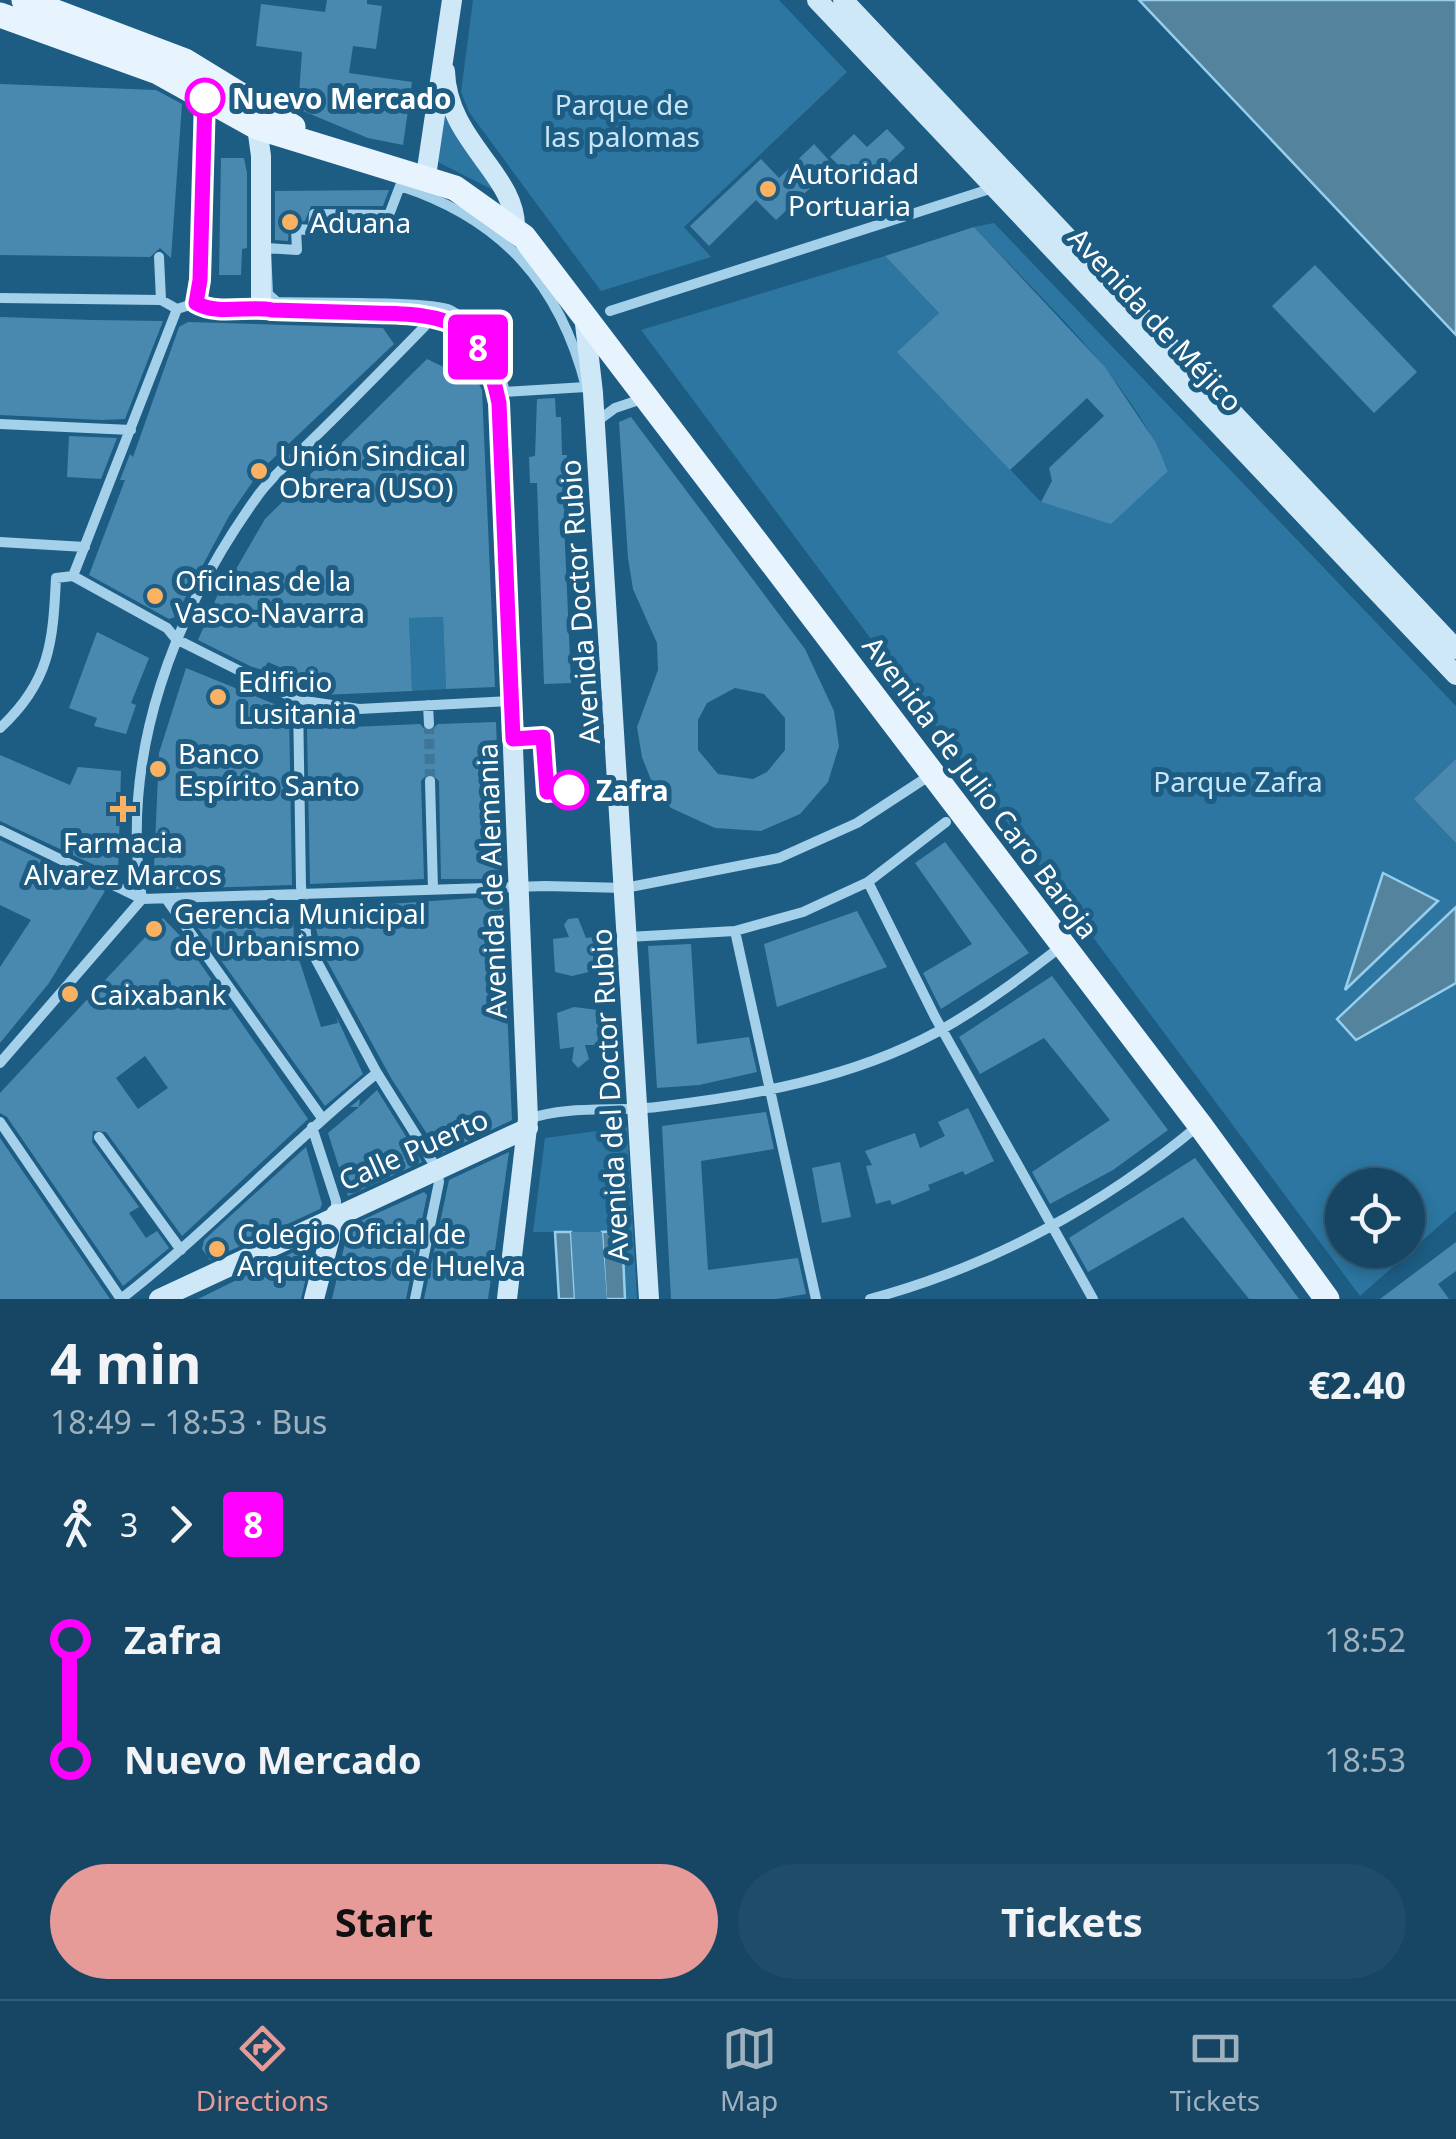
<!DOCTYPE html>
<meta charset="utf-8">
<style>
:root{--surface:#164663;--page:#1f4d69;--text:#f1f3f6;--muted:#9eb1be;--line:#355e78;--accent:#e69b98}
body{margin:0;font-family:"Noto Sans",sans-serif;background:var(--page);color:var(--text);height:100vh;display:flex;flex-direction:column;font-size:38px;white-space:nowrap}
*{box-sizing:border-box;margin:0}
p{font-size:32px;color:var(--muted)}
.icon{flex:none;width:55px;height:55px;fill:none;stroke:currentColor;stroke-width:2;stroke-linecap:round;stroke-linejoin:round}
.map{position:relative;height:1299px;overflow:hidden}
.panel{display:flex;flex-direction:column;background:var(--surface);flex:1}
.panel>*{flex:none}
.badge{padding:0 20px;border-radius:8px;font-size:35px;line-height:65px}
.controls{position:absolute;left:1325px;top:1168px;display:grid;gap:20px}
.controls a{display:grid;place-items:center;width:100px;height:100px;border-radius:50%;background:var(--surface);box-shadow:0 5px 15px #0003,0 0 0 2px var(--line);font-size:50px}
.map>.badge{position:absolute;translate:-50% -50%;box-shadow:0 0 0 5px #fff}
.legs{display:flex;align-items:center;gap:15px;height:110px;padding:0 50px;font-size:32px}
.legs p{margin-inline-start:auto}
.summary{display:flex;align-items:center;justify-content:space-between;height:170px;padding:0 50px}
h1{font-size:55px;font-weight:700;line-height:75px}
.action{display:flex;gap:20px;margin-top:auto;padding:20px 50px}
.action a{flex:1;height:115px;border-radius:60px;background:var(--accent);color:#111;font-size:40px;font-weight:700;line-height:115px;text-align:center}
.action a+a{background:var(--page);color:var(--text)}
ul{padding:0 50px;list-style:none}
li{display:flex;align-items:center;gap:35px;height:120px;font-size:38px}
li i{display:grid;place-items:center;width:15px;height:100%;margin:0 12px;background:currentColor}
li i::after{content:'';width:25px;height:25px;margin:-12px;border:8px solid;border-radius:50%;background:var(--surface)}
li p{margin-inline-start:auto}
li:first-child i{background:linear-gradient(#0000 50%,currentColor 0)}
li:last-child i{background:linear-gradient(currentColor 50%,#0000 0)}
.menu{display:flex;justify-content:space-around;align-items:center;height:140px;border-top:2px solid var(--line);background:var(--surface);font-size:28px;color:var(--muted)}
.menu a{display:grid;justify-items:center;gap:5px}
.menu .current{color:var(--accent)}
.map>svg:first-child{display:block}
.green{fill:#2c76a1;fill-rule:evenodd}
.water{fill:#54839e;stroke:#97ceec;stroke-width:2.5}
.building{fill:#4a89af;fill-rule:evenodd}
.lines{fill:none;stroke-linecap:round;stroke-linejoin:round}
.street-tunnel{stroke:#3f7596;stroke-width:10;stroke-dasharray:10 5;stroke-linecap:butt}
.street{stroke:#a4d0ea;stroke-width:10}
.secondary{stroke:#cfe8f8;stroke-width:20}
.primary{stroke:#e7f4fe;stroke-width:25}
.line-1-casing{stroke:#fff;stroke-width:22}
.line-1{stroke:#f0f;stroke-width:15}
.stop-1-dot{fill:#fff;stroke:#f0f;stroke-width:5}
.poi-dot{fill:#fab262;stroke:#1d5d84;stroke-width:4}
.labels{text-anchor:middle;dominant-baseline:central;stroke-width:10;stroke-linejoin:round;paint-order:stroke}
.stop-label{font-size:28px;font-weight:bold;fill:#fff;stroke:#1d5d84;text-anchor:start}
.park-label{font-size:28px;fill:#c8e6f8;stroke:#1d5d84}
.poi-label{font-size:28px;fill:#fff;stroke:#1d5d84;text-anchor:start}
.street-label{font-size:28px;fill:#fff;stroke:#1d5d84}
</style>
<div class="map">
<svg width="1456" height="1299" viewBox="0 0 1456 1299">
<rect width="100%" height="100%" fill="#1d5d84"/>
<!-- green -->
<path class="green" d="M473,0H779L847,72L684,227L711,257L601,291L469,112L461,92Z
M444,112L497,192L438,162Z
M994,223L1456,706V1211L1360,1296L641,330L885,256L939,313L898,352L1041,502L1111,523L1168,470C1127,374 1044,302 974,227ZM1342,1185H1408V1250H1342Z
M443,617L446,689L412,691L409,618Z
M627,1127L637,1299H622L617,1232H533L545,1138Z"/>
<!-- water -->
<path class="water" d="M1139,0H1456V335Z
M1383,873L1438,901L1345,990Z
M1456,907V983L1356,1040L1337,1019Z
M622,1231L625,1299H606L602,1232Z
M555,1232H571L575,1299H559Z"/>
<!-- building -->
<path class="building" d="M327,0H367V4L382,6L376,49L353,46L349,73L412,82L403,145L368,138L298,109L302,52L256,46L261,4L325,12Z
M0,84L156,90L182,104L171,258L160,248L150,257L0,255Z
M887,129L905,148L862,188L830,157L854,134L867,147Z
M814,144L834,166L776,220L756,200L709,246L690,226L761,159L779,178Z
M221,158H244L247,173V248L242,249L241,275H219Z
M389,190L383,206H311L305,221L289,224L288,241L275,240V191Z
M974,227L1105,367L1156,443L1168,471L1111,524L1041,502L1052,481L1049,468L1104,416L1087,398L1010,470L897,352L939,313L885,256Z
M1315,265L1417,372L1374,413L1272,306Z
M0,317L92,320L163,321L125,419L102,420L0,415Z
M188,322L383,328L394,344L260,471L229,516L175,617L169,619L89,575L125,480H120L130,454L133,457L179,327Z
M427,359L479,384L482,390L495,687L446,689L443,617L409,618L412,691L322,695L291,684L293,673L268,662L263,670L252,667L198,640L218,594L221,595L265,519Z
M555,398L556,417H561L562,455H567L564,522L571,683L544,684L537,483H530L529,457L535,456L537,399Z
M631,417L805,649L834,711L839,746L828,782L800,814L761,831L715,828L671,808L653,785L642,757L637,727L658,670L657,643L633,589L628,558L619,422ZM735,688L764,694L785,718V750L767,772L753,779L718,774L698,750V720L707,703Z
M69,436L117,438L101,479L67,477Z
M97,632L149,658L131,703L136,705L126,734L94,726L97,718L69,708Z
M186,668L289,710L292,885L169,889L154,868L159,753Z
M496,722L502,879H441L439,781L429,772L421,781L424,879L310,884L307,729L420,724L428,733L438,724Z
M0,755L70,785L78,767L121,771L118,876L0,821Z
M1456,759V843L1414,799Z
M0,840L105,891L49,983L0,1043V967L31,920L0,905Z
M945,842L1029,953L941,1009L923,973L972,944L915,863Z
M502,896L512,1120L440,1154L391,1078L321,950L313,915L321,909Z
M293,909L294,944L321,1027L338,1023L336,1016L363,1074L325,1106L193,921L196,914Z
M857,911L887,967L777,1007L764,944Z
M163,918L184,940L308,1119L182,1236L106,1132L93,1131L92,1142L139,1207L129,1213L146,1238L157,1231L169,1248L123,1286L7,1117L0,1113V1093ZM145,1056L168,1088L138,1109L116,1078Z
M578,918L586,938L595,937L597,970L572,976L555,972L553,939L569,937L564,925L568,919Z
M691,944L697,1044L749,1037L757,1072L699,1085L657,1088L648,946Z
M1052,976L1168,1130L1113,1170L1050,1204L1032,1172L1110,1120L1044,1038L980,1074L959,1037Z
M574,1007L598,1010L600,1045H585L589,1059L578,1068L572,1061L574,1047L560,1049L557,1013Z
M377,1090L422,1162L348,1196L328,1133L359,1107H350L360,1099L359,1107Z
M968,1108L994,1161L965,1175L963,1171L928,1185L930,1190L892,1205L890,1200L876,1204L866,1166L872,1165L865,1151L915,1133L920,1148L945,1136L938,1122Z
M766,1112L774,1149L701,1161L708,1270L798,1258L806,1294L776,1299H671L662,1126Z
M0,1138L110,1299H0Z
M306,1147L322,1204L320,1209L210,1260L202,1249L204,1240Z
M509,1152L488,1299H424L449,1180Z
M1195,1158L1299,1299H1249L1183,1217L1088,1272L1069,1238Z
M840,1162L851,1217L822,1223L812,1168Z
M424,1192L427,1195L406,1299H332L349,1226Z
M571,1232H602L607,1299H575Z
M1456,1242V1271L1438,1284L1449,1299H1380Z
M302,1248L308,1269L301,1299H198Z"/>
<g class="lines">
<!-- street-tunnel -->
<path class="street-tunnel" d="M429,724L430,781"/>
<!-- street -->
<path class="street" d="M400,186C502,219 560,284 586,387L505,392C497,359 482,326 450,310C432,301 306,303 277,302L268,294L266,248L297,250L296,229L313,230L314,214L389,215Z
M159,257L161,300L177,309L196,303
M0,298L161,300
M196,303L200,281L204,100
M196,303L208,309L261,306
M610,311L996,187
M596,422L615,408L642,399
M0,424L131,430
M0,542L85,547
M73,576L167,628L176,639L298,700L359,709L512,701
M73,576L177,309
M298,700L301,886L307,943L377,1073L437,1169L439,1182L415,1299
M428,705L429,724
M0,728C50,682 53,642 56,578L73,576
M430,781L433,889
M946,822L868,882L935,1017L1093,1299
M0,830L142,899L545,886L625,888L779,858L857,823L932,774
M142,899C119,754 175,610 259,494C274,474 295,457 313,439C351,402 388,364 425,326
M167,900L322,1118
M735,931L803,912L868,882
M628,937L735,931L816,1299
M0,1063L142,899
M528,1119C568,1105 615,1112 657,1107C752,1096 852,1078 937,1032C981,1008 1023,976 1063,945
M0,1122L121,1299
M312,1127L336,1201V1214
M99,1137L181,1250
M121,1299C211,1229 288,1145 377,1073
M870,1299C990,1267 1104,1205 1199,1125"/>
<!-- secondary -->
<path class="secondary" d="M817,0L1456,675
M843,0L1456,649
M445,71C447,142 518,175 515,230
M257,127L261,156V306L272,311C305,311 339,312 373,313C449,315 482,320 499,403L528,1119L507,1299
M426,176L452,0
M584,315L593,393L649,1299
M159,1299L528,1128
M314,1299L336,1214"/>
<!-- primary -->
<path class="primary" d="M24,0L185,61L293,127
M0,15L158,72L257,127L455,188L524,237L1200,1125L1327,1299"/>
</g>
<g class="lines">
<defs>
<path id="line-1" d="M205,98L200,280L196,303C218,316 250,305 272,310C305,311 339,312 373,313C450,314 482,320 499,403L513,739L543,737L547,792L569,790"/>
</defs>
<!-- line-1 casing -->
<use href="#line-1" class="line-1-casing"/>
<!-- line-1 -->
<use href="#line-1" class="line-1"/>
</g>
<!-- markers -->
<g class="stop-1-dot">
<circle cx="205" cy="98" r="18"/>
<circle cx="569" cy="790" r="18"/>
</g>
<g class="poi-dot">
<circle cx="768" cy="189" r="10"/>
<circle cx="290" cy="222" r="10"/>
<circle cx="259" cy="471" r="10"/>
<circle cx="155" cy="596" r="10"/>
<circle cx="218" cy="697" r="10"/>
<circle cx="158" cy="769" r="10"/>
<path d="M118 794h10v10h10v10h-10v10h-10v-10h-10v-10h10z"/>
<circle cx="154" cy="929" r="10"/>
<circle cx="70" cy="994" r="10"/>
<circle cx="217" cy="1249" r="10"/>
</g>
<g class="labels">
<!-- stop labels -->
<g class="stop-label">
<text x="232" y="98">Nuevo Mercado</text>
<text x="596" y="790">Zafra</text>
</g>
<!-- park labels -->
<g class="park-label">
<text x="622" y="104">Parque de<tspan x="622" dy="32">las palomas</tspan></text>
<text x="1238" y="781">Parque Zafra</text>
</g>
<!-- poi labels -->
<g class="poi-label">
<text x="788" y="173">Autoridad<tspan x="788" dy="32">Portuaria</tspan></text>
<text x="310" y="222">Aduana</text>
<text x="279" y="455">Unión Sindical<tspan x="279" dy="32">Obrera (USO)</tspan></text>
<text x="175" y="580">Oficinas de la<tspan x="175" dy="32">Vasco-Navarra</tspan></text>
<text x="238" y="681">Edificio<tspan x="238" dy="32">Lusitania</tspan></text>
<text x="178" y="753">Banco<tspan x="178" dy="32">Espírito Santo</tspan></text>
<text x="123" y="842" text-anchor="middle">Farmacia<tspan x="123" dy="32">Alvarez Marcos</tspan></text>
<text x="174" y="913">Gerencia Municipal<tspan x="174" dy="32">de Urbanismo</tspan></text>
<text x="90" y="994">Caixabank</text>
<text x="237" y="1233">Colegio Oficial de<tspan x="237" dy="32">Arquitectos de Huelva</tspan></text>
</g>
<!-- street labels -->
<g class="street-label">
<text transform="translate(1156 319) rotate(47)">Avenida de Méjico</text>
<text transform="translate(579 602) rotate(-94)">Avenida Doctor Rubio</text>
<text transform="translate(981 787) rotate(53)">Avenida de Julio Caro Baroja</text>
<text transform="translate(491 881) rotate(-92)">Avenida de Alemania</text>
<text transform="translate(609 1095) rotate(-93)">Avenida del Doctor Rubio</text>
<text transform="translate(413 1149) rotate(-24)">Calle Puerto</text>
</g>
</g>
</svg>
<div class="controls">
<a><svg class="icon" aria-label="locate" viewBox="0 0 24 24"><circle cx="12" cy="12" r="6"/><path d="M12 2v4M12 18v4M2 12h4M18 12h4"/></svg></a>
</div>
<b class="badge" style="left:478px;top:347px;background:#f0f;color:#fff">8</b>
</div>
<section class="panel">
<div class="summary"><div><h1>4 min</h1><p>18:49 – 18:53 · Bus</p></div><b>€2.40</b></div>
<div class="legs"><svg class="icon" aria-label="walk" viewBox="0 0 24 24"><circle cx="13" cy="4" r="2"/><path d="M13 8l-2 6 4 7M11 14l-3 7M7 12l3-4h3l4 4"/></svg>3<svg class="icon" aria-label="forward" viewBox="0 0 24 24"><path d="M9 5l7 7-7 7"/></svg><b class="badge" style="background:#f0f;color:#fff">8</b></div>
<ul>
<li><i style="color:#f0f"></i><b>Zafra</b><p>18:52</p></li>
<li><i style="color:#f0f"></i><b>Nuevo Mercado</b><p>18:53</p></li>
</ul>
<div class="action"><a>Start</a><a>Tickets</a></div>
</section>
<nav class="menu">
<a class="current"><svg class="icon" aria-label="directions" viewBox="0 0 24 24"><path d="M12 3l9 9-9 9-9-9zM9 14v-3h6M13 9l2 2-2 2"/></svg>Directions</a>
<a><svg class="icon" aria-label="map" viewBox="0 0 24 24"><path d="M3 6l6-2 6 2 6-2v14l-6 2-6-2-6 2zM9 4v14M15 6v14"/></svg>Map</a>
<a><svg class="icon" aria-label="tickets" viewBox="0 0 24 24"><path d="M3 7h18v10H3zM15 7v10"/></svg>Tickets</a>
</nav>
